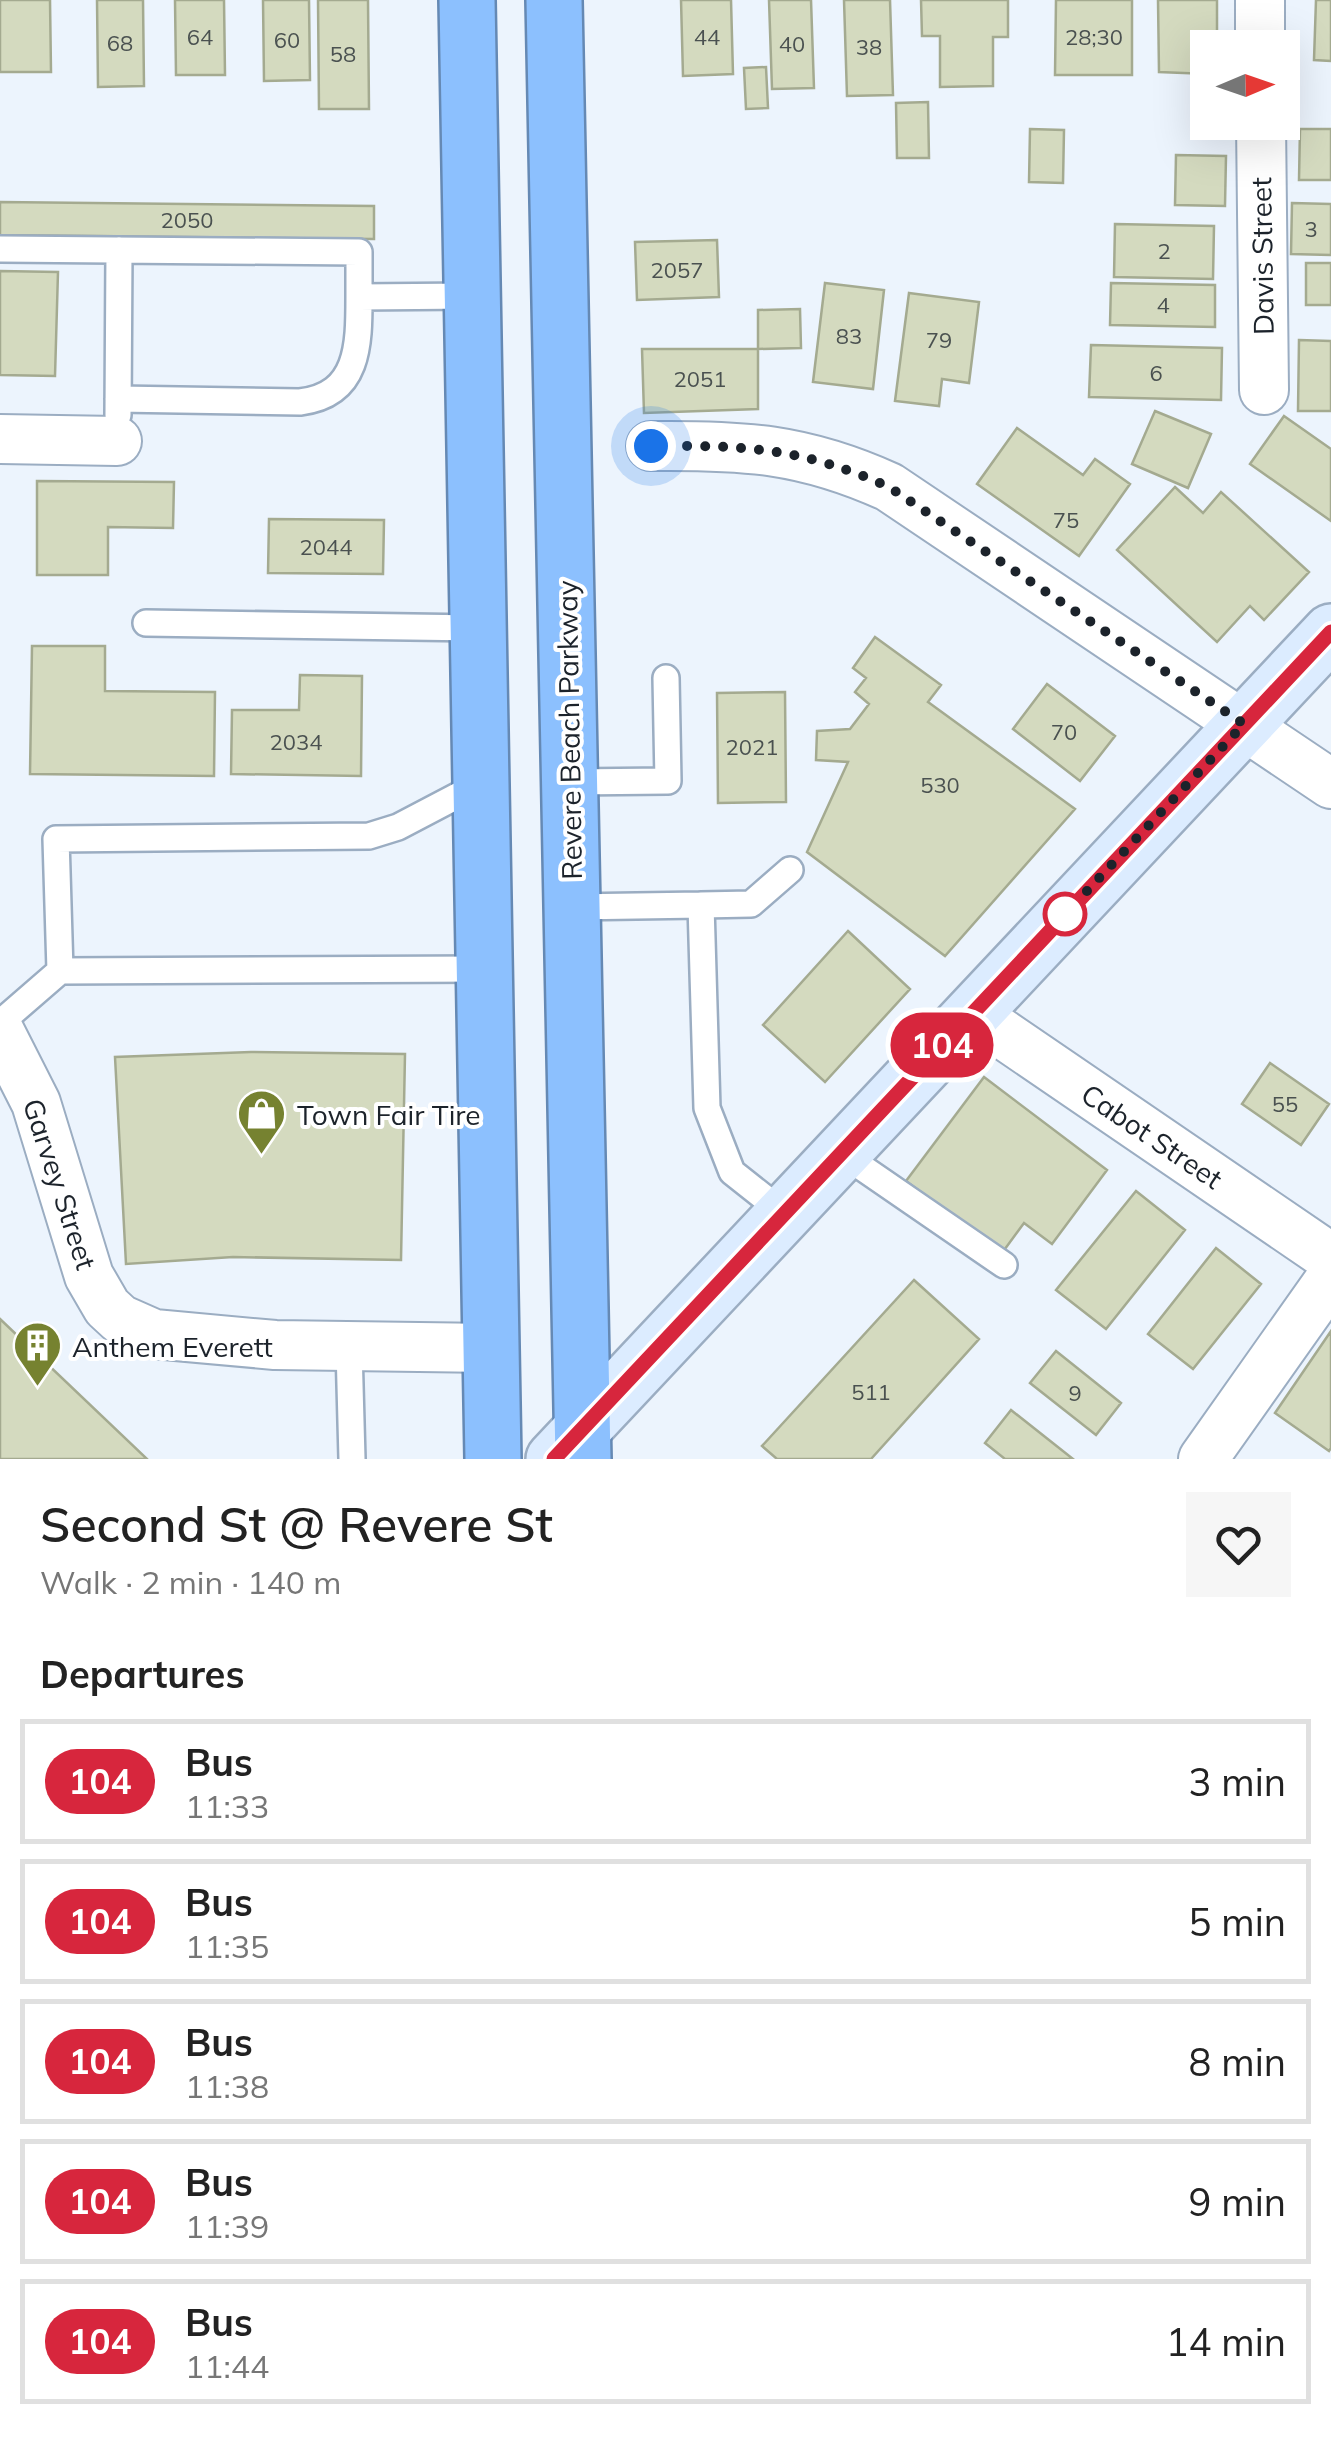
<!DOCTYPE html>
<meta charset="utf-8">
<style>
:root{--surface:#fff;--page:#f6f6f6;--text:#222;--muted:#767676;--line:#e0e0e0}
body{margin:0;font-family:Mulish,sans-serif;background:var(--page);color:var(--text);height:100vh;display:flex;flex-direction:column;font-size:38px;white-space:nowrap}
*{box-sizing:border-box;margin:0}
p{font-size:32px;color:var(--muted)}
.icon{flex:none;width:55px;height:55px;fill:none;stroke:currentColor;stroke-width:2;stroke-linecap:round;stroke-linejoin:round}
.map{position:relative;height:1459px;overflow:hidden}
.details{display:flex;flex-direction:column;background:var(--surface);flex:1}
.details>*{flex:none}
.badge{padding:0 20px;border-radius:32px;font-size:35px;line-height:65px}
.needle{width:65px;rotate:88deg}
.controls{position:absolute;left:1190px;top:30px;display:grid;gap:20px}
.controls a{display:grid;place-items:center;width:110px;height:110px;border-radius:0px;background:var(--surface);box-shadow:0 10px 40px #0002;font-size:50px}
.you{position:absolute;width:50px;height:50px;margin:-25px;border:8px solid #fff;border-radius:50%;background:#1a73e8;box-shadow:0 0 0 15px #1a73e833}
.map>.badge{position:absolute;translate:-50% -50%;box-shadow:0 0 0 5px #fff}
h2{padding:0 40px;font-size:38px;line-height:90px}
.round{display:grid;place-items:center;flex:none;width:105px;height:105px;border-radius:0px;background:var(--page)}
.summary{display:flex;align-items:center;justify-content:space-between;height:170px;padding:0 40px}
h1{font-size:48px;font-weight:600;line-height:75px}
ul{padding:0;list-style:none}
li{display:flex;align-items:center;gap:30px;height:125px;margin:0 20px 15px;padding:0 20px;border:5px solid var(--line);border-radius:0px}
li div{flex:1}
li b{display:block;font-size:38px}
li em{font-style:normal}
li .badge{min-width:110px;font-weight:700;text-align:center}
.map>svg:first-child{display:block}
.building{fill:#d4dabf;stroke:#a4aa90;stroke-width:2.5}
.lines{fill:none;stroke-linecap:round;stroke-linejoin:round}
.lane-casing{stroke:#9badc2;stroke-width:30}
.street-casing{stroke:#9badc2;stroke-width:52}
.secondary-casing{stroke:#9badc2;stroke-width:60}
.highway-casing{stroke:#6589b4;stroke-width:60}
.lane{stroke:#fff;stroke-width:25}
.street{stroke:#fff;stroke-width:48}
.secondary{stroke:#dcecff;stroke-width:55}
.highway{stroke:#8cc0fe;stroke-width:55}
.line-casing{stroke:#fff;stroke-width:22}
.line{stroke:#d7263d;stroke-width:15}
.walk{stroke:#1c232b;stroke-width:10;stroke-dasharray:0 18}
.stop-dot{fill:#fff;stroke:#d7263d;stroke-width:5}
.labels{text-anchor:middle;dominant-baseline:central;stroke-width:8;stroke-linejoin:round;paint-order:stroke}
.number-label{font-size:22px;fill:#4a5150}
.street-label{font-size:28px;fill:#1c232b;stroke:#fff}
.poi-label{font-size:28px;fill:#1c232b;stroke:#fff;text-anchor:start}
</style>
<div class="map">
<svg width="1331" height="1459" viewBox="0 0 1331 1459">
<rect width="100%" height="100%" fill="#ecf4fd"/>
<!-- building -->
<path class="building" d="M0,0H50L51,72H0Z
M97,0H143L144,86L98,87Z
M175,0H224L225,75H176Z
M263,0H309L310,80L264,81Z
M318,0H368L369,109H319Z
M681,0H731L733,74L683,76Z
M769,0H811L814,88L772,89Z
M844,0H890L893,95L847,96Z
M921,0H1008V37H993V86L940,87V36H922Z
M1056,0H1132V75H1055Z
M1158,0H1217V48H1208V74L1159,72Z
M1316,0H1331V61L1314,60Z
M766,67L768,108L746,109L744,68Z
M928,102L929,158H897L896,103Z
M1030,129L1064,130L1063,183L1029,182Z
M1300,129H1331V180H1299Z
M1176,155L1226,156L1225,206L1175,205Z
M0,202L374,206V239L0,235Z
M1292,203L1331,204V255L1291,254Z
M1115,224L1214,226L1213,279L1114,277Z
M717,240L719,297L637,300L635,242Z
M1306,263H1331V305H1306Z
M0,271L58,272L55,376L0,375Z
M825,283L884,290L873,389L813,382Z
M1111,283L1215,285V327L1110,325Z
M909,293L979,302L969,383L942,379L939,406L895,401Z
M800,309L801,348L758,349V310Z
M1299,340L1331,341V411H1298Z
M1091,345L1222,348L1221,400L1089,397Z
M642,349H758V409L644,413Z
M1155,411L1211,434L1188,488L1132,464Z
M1284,416L1331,449V521L1250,464Z
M1017,428L1083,475L1095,459L1130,484L1079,556L977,484Z
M37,481L174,482L173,528L108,527V575H37Z
M1175,487L1203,513L1221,492L1309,572L1264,620L1250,606L1217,642L1117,550Z
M269,519L384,520L383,574L268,573Z
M875,637L941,685L928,702L1075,809L945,956L807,852L848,762L816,760L817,731L850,729L869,704L855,692L866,678L853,668Z
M32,646H105V691L215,692L214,776L30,774Z
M300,675L362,676L361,776L231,774L232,710H299Z
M1047,684L1115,736L1080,781L1013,729Z
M785,692L786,802L718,803L717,693Z
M848,931L910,989L825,1082L763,1025Z
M251,1052L405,1054L401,1260L233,1257L126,1264L115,1057Z
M1270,1063L1329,1104L1301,1145L1242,1104Z
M984,1077L1107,1170L1052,1244L1024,1223L1002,1253L906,1181Z
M1136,1191L1185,1230L1106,1329L1056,1290Z
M1216,1248L1261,1284L1193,1369L1148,1334Z
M914,1280L979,1339L871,1459H777L762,1446Z
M0,1319L147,1459H0Z
M1331,1331V1448L1329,1451L1275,1413Z
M1056,1351L1121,1403L1096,1435L1030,1383Z
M1011,1410L1073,1459H1005L985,1443Z"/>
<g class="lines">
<defs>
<path id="lane" d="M0,249L359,252V297L472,296
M118,399L300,402C359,395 359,345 359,297
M118,415L119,250
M146,623L478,628
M570,782L668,781L666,678
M572,907L701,905
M60,971L56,839L369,836L398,827L480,784
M0,1023L60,971L484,969
M841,1153L1004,1265
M785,1214L732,1172L707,1108L701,905L751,904L790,870
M349,1348L352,1459"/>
<path id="street" d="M1260,0V48
M1261,122L1264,390
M0,439L117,441
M651,446C743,445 803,448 889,487L1331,784
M972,1013L1331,1258
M0,1032L36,1103L89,1276L107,1307L120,1319L154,1334L275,1345L491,1348
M1203,1459L1331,1278"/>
<path id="secondary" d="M554,1459L1331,632"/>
<path id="highway" d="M467,0L493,1459
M554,0L583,1459"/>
</defs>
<!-- lane casing -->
<use href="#lane" class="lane-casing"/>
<!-- street casing -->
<use href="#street" class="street-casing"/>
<!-- secondary casing -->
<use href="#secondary" class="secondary-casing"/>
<!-- highway casing -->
<use href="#highway" class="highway-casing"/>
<!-- lane -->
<use href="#lane" class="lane"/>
<!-- street -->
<use href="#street" class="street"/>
<!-- secondary -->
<use href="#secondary" class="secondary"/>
<!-- highway -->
<use href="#highway" class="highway"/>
</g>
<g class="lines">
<defs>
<path id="line" d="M554,1459L1331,632"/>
</defs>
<!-- line casing -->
<use href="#line" class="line-casing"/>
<!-- line -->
<use href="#line" class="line"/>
<!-- walk -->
<path class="walk" d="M651,446C744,445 803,448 889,487L1244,724L1054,926L1065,914"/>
</g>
<!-- icons -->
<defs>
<symbol id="shop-pin" viewBox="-11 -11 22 30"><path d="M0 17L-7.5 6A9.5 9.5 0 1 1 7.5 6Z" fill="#768230" stroke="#fff"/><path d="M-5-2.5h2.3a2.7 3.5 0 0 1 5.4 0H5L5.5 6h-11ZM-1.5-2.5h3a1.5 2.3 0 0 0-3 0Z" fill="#fff"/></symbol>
<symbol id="building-pin" viewBox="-11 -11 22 30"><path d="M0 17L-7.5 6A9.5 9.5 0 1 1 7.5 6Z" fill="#768230" stroke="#fff"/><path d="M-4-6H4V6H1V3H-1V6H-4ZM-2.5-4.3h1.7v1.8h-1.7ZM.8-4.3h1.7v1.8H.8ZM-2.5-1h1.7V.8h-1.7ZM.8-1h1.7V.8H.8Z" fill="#fff"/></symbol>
</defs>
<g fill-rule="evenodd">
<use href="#shop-pin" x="234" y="1086" width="55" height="75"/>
<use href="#building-pin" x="10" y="1318" width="55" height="75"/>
</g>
<!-- markers -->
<circle class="stop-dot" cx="1065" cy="914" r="20"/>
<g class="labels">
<!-- number labels -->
<g class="number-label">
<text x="200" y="37">64</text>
<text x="707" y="37">44</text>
<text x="1094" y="37">28;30</text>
<text x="287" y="40">60</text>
<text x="120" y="43">68</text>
<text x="792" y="44">40</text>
<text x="869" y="47">38</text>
<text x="343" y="54">58</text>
<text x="187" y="220">2050</text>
<text x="1311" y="229">3</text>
<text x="1164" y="251">2</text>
<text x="677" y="270">2057</text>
<text x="1163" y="305">4</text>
<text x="849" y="336">83</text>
<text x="939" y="340">79</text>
<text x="1156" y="373">6</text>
<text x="700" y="379">2051</text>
<text x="1066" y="520">75</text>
<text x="326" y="547">2044</text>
<text x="1064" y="732">70</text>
<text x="296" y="742">2034</text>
<text x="752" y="747">2021</text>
<text x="940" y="785">530</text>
<text x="1285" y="1104">55</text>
<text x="871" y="1392">511</text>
<text x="1075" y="1393">9</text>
</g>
<!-- street labels -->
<g class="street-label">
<text transform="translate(1262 256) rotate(-91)">Davis Street</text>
<text transform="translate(569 730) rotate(-91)">Revere Beach Parkway</text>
<text transform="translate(1152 1136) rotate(34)">Cabot Street</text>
<text transform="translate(60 1184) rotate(72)">Garvey Street</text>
</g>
<!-- poi labels -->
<g class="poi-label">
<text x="297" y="1114">Town Fair Tire</text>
<text x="72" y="1346">Anthem Everett</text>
</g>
</g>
</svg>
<div class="controls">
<a><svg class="needle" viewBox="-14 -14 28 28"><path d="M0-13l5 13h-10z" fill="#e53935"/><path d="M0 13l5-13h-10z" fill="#767676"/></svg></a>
</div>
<div class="you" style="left:651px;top:446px"></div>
<b class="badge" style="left:942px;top:1045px;background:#d7263d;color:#fff">104</b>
</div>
<section class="details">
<div class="summary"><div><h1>Second St @ Revere St</h1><p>Walk · 2 min · 140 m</p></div><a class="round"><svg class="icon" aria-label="heart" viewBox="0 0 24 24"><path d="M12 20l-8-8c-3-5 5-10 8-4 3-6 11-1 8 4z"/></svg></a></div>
<h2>Departures</h2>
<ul>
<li><span class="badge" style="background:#d7263d;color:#fff">104</span><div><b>Bus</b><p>11:33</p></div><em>3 min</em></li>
<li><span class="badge" style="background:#d7263d;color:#fff">104</span><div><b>Bus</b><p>11:35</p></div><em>5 min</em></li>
<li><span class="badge" style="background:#d7263d;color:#fff">104</span><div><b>Bus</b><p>11:38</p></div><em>8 min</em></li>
<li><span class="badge" style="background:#d7263d;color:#fff">104</span><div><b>Bus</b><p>11:39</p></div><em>9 min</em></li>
<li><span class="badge" style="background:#d7263d;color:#fff">104</span><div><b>Bus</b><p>11:44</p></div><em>14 min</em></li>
</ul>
</section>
